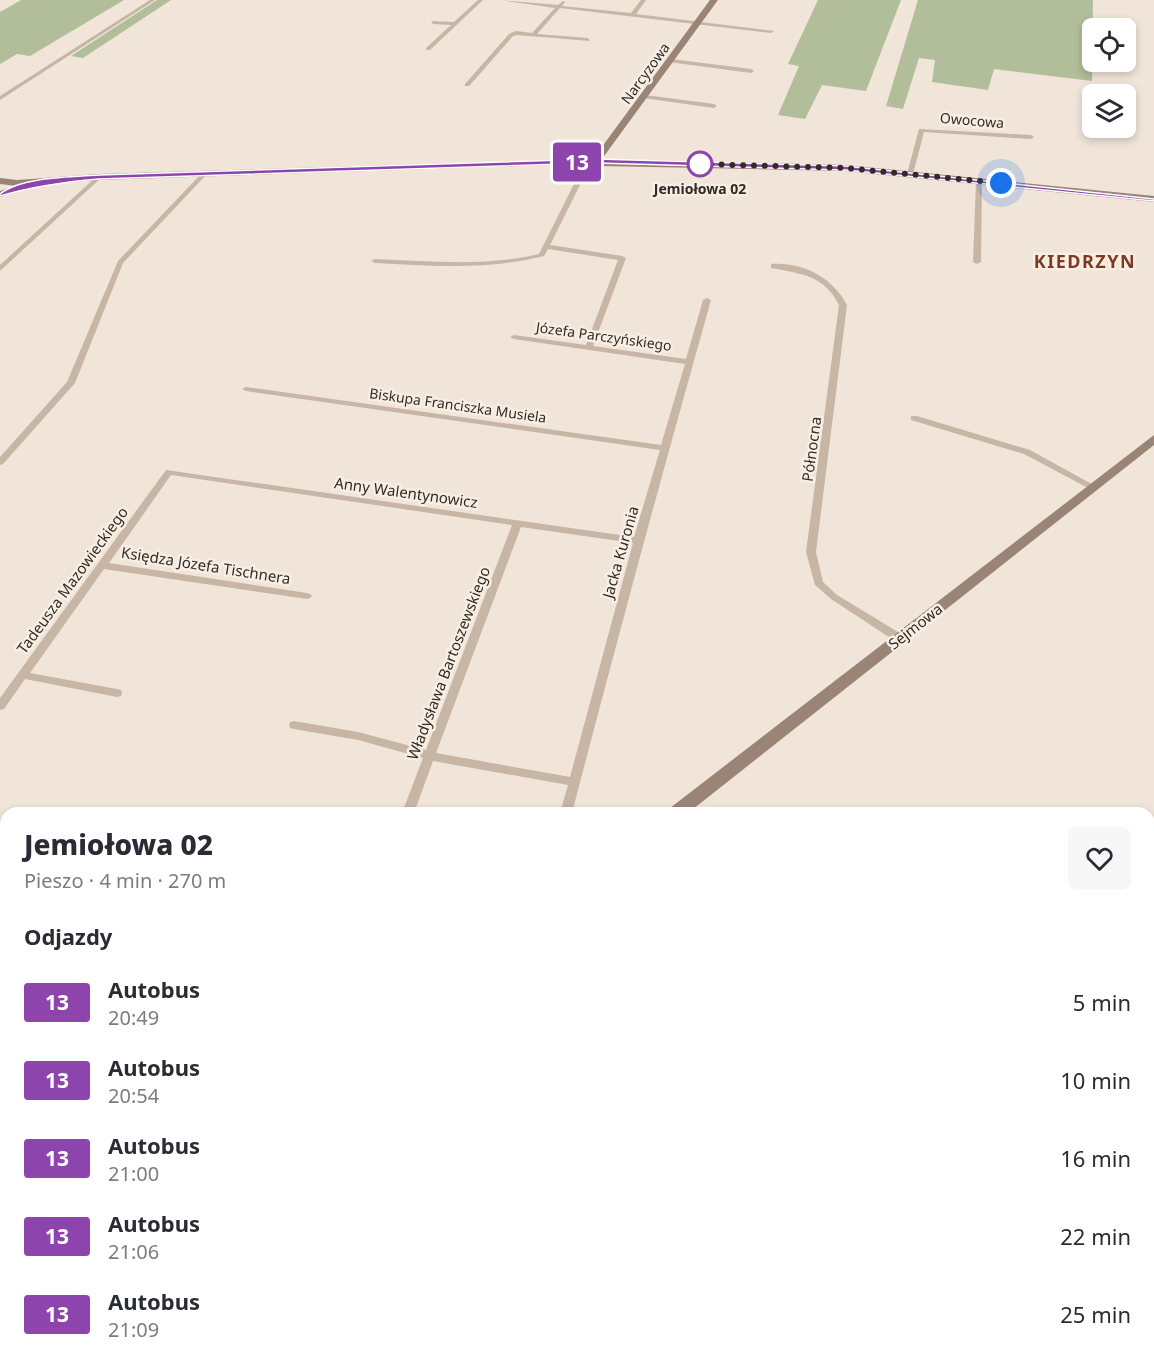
<!DOCTYPE html>
<html lang="pl">
<meta charset="utf-8">
<style>
:root{--surface:#fff;--page:#f7f7f7;--text:#2b2b33;--muted:#7c7c81}
body{margin:0;font-family:"Noto Sans",sans-serif;background:var(--page);color:var(--text);height:100vh;display:flex;flex-direction:column;font-size:22px;white-space:nowrap}
*{box-sizing:border-box;margin:0}
p{font-size:20px;color:var(--muted)}
.icon{flex:none;width:33px;height:33px;fill:none;stroke:currentColor;stroke-width:2;stroke-linecap:round;stroke-linejoin:round}
.map{position:relative;flex:1;overflow:hidden}
.side{position:absolute;left:0px;top:807px;width:1155px;height:560px;display:flex;flex-direction:column;background:var(--surface);border-radius:18px 18px 0 0;box-shadow:0 3px 9px #0003}
.side>*{flex:none}
.badge{padding:0 12px;border-radius:4px;font-size:21px;line-height:39px}
.fabs{position:absolute;left:1082px;top:18px;display:grid;gap:12px}
.fabs a{display:grid;place-items:center;width:54px;height:54px;border-radius:9px;background:var(--surface);box-shadow:0 3px 9px #0003;font-size:30px}
.you{position:absolute;width:30px;height:30px;margin:-15px;border:4px solid #fff;border-radius:50%;background:#1a73e8;box-shadow:0 0 0 9px #1a73e833}
.map>.badge{position:absolute;translate:-50% -50%;box-shadow:0 0 0 3px #fff}
h2{padding:0 24px;font-size:22px;line-height:54px}
.round{display:grid;place-items:center;flex:none;width:63px;height:63px;border-radius:9px;background:var(--page)}
.overview{display:flex;align-items:center;justify-content:space-between;height:102px;padding:0 24px}
h1{font-size:28px;font-weight:800;line-height:45px}
ul{padding:0;list-style:none}
li{display:flex;align-items:center;gap:18px;height:78px;padding:0 24px}
li div{flex:1}
li b{display:block;font-size:22px}
li em{font-style:normal}
li .badge{min-width:66px;font-weight:700;text-align:center}
.map>svg:first-child{display:block}
.green{fill:#b1be99}
.lines{fill:none;stroke-linecap:round;stroke-linejoin:round}
.street{fill:#c7b5a5;fill-rule:evenodd}
.secondary{fill:#9a8476;fill-rule:evenodd}
.line{fill:#8e44ad;stroke:#fff;stroke-width:1.5}
.walk{stroke:#332a26;stroke-width:6;stroke-dasharray:0 10.8}
.stop-dot{fill:#fff;stroke:#8e44ad;stroke-width:3}
.labels{text-anchor:middle;dominant-baseline:central;stroke-width:5;stroke-linejoin:round;paint-order:stroke}
.far-street-label{font-size:14px;fill:#332a26;stroke:#f8efe4}
.far-stop-label{font-size:14px;font-weight:bold;fill:#332a26;stroke:#f8efe4}
.street-label{font-size:15px;fill:#332a26;stroke:#f8efe4}
.far-district-label{font-size:18px;font-weight:bold;letter-spacing:1.5px;fill:#7e3a22;stroke:#f8efe4}
</style>
<div class="map">
<svg width="1154" height="1366" viewBox="0 0 1154 1366">
<rect width="100%" height="100%" fill="#f0e5d8"/>
<!-- green -->
<path class="green" d="M21,0H124L30,56L17,54L0,64V12Z
M157,0H171L83,58L71,56Z
M818,0H901L866,91L822,85L805,119L778,115L799,66L788,64Z
M918,0H1093L1092,81L994,69L988,90L932,82L935,60L919,58L903,109L886,106Z"/>
<g class="lines">
<!-- street -->
<path class="street" d="M150,0H155L0,100V96Z
M478,0H483L430,50H426V48L451,25L433,24L431,21L454,22Z
M499,0L558,5L563,1L565,2L562,6L631,13L641,0H646L636,14L774,31L771,33L560,8L537,34L588,38L590,41L517,35L513,36L469,86H465V84L509,34L516,31L532,33L555,8Z
M671,59L751,69L754,71L751,73L669,62Z
M645,95L714,104L717,106L714,108L643,98V96Z
M919,129L1031,135L1034,137L1031,139L924,132L913,174L910,176L907,174Z
M596,159L599,161L582,181L550,245L622,256L626,258L593,346L686,359L703,300L707,298L711,300C663,470 617,640 572,813H560L568,785L433,761L414,813H402L423,758L358,740L294,729L290,728L289,725L290,722L294,721L358,732L426,750L512,525L171,475L109,563L307,593L310,594L312,596L310,598L307,599L104,569L30,673L117,689L121,690L122,693L121,696L117,697L25,679L4,709L0,710V698L166,470L634,537L660,450L246,391L242,389L246,387L661,445L685,364L514,339L510,337L514,335L586,345L618,260L548,249L544,256C488,270 432,266 375,263L371,261L375,259C430,261 485,267 539,254L576,180ZM521,527L633,543L570,777L436,753Z
M202,173L207,174L123,263L75,383L3,464L0,465V457L67,382L118,261Z
M97,176L102,177L0,271V265Z
M979,179L982,181L981,262L977,264L973,262L976,181Z
M771,264C803,262 832,277 847,305L816,552L823,582L837,595L903,635L904,638L903,641H895L831,599L815,585L806,552L839,305C824,275 802,274 771,268Z
M911,416H917L1030,450L1097,487L1093,490L1090,489L1024,454L911,420Z
M6,968V986L0,990V972Z"/>
<!-- secondary -->
<path class="secondary" d="M710,0H718L602,159L845,165L1154,196V202L845,171L550,165L99,180L28,185L27,188L0,197V191L16,186L0,184V178L17,180L99,174L593,159Z
M1154,435V445L688,813H668L670,808Z
M6,1323V1348L0,1350V1325Z"/>
</g>
<!-- line -->
<path class="line" d="M597,159L845,166L1154,199V201L845,170L597,163L99,179C63,182 34,186 0,196V194C21,177 69,177 99,175Z"/>
<g class="lines">
<!-- walk -->
<path class="walk" d="M700,164L845,168L1001,183"/>
</g>
<!-- markers -->
<circle class="stop-dot" cx="700" cy="164" r="12"/>
<g class="labels">
<!-- far-street labels -->
<g class="far-street-label">
<text transform="translate(645 73) rotate(-54)">Narcyzowa</text>
<text transform="translate(972 120) rotate(5)">Owocowa</text>
<text transform="translate(604 336) rotate(8)">Józefa Parczyńskiego</text>
<text transform="translate(458 405) rotate(8)">Biskupa Franciszka Musiela</text>
</g>
<!-- far-stop labels -->
<g class="far-stop-label">
<text x="700" y="188">Jemiołowa 02</text>
</g>
<!-- street labels -->
<g class="street-label">
<text transform="translate(811 449) rotate(-82)">Północna</text>
<text transform="translate(406 492) rotate(8)">Anny Walentynowicz</text>
<text transform="translate(620 552) rotate(-74)">Jacka Kuronia</text>
<text transform="translate(206 565) rotate(9)">Księdza Józefa Tischnera</text>
<text transform="translate(72 580) rotate(-54)">Tadeusza Mazowieckiego</text>
<text transform="translate(915 626) rotate(-38)">Sejmowa</text>
<text transform="translate(448 663) rotate(-69)">Władysława Bartoszewskiego</text>
</g>
<!-- far-district labels -->
<g class="far-district-label">
<text x="1085" y="261">KIEDRZYN</text>
</g>
</g>
</svg>
<div class="fabs">
<a><svg class="icon" aria-label="locate" viewBox="0 0 24 24"><circle cx="12" cy="12" r="6"/><path d="M12 2v4M12 18v4M2 12h4M18 12h4"/></svg></a>
<a><svg class="icon" aria-label="layers" viewBox="0 0 24 24"><path d="M12 4l9 5-9 5-9-5zM3 14l9 5 9-5"/></svg></a>
</div>
<div class="you" style="left:1001px;top:183px"></div>
<b class="badge" style="left:577px;top:162px;background:#8e44ad;color:#fff">13</b>
<section class="side">
<div class="overview"><div><h1>Jemiołowa 02</h1><p>Pieszo · 4 min · 270 m</p></div><a class="round"><svg class="icon" aria-label="heart" viewBox="0 0 24 24"><path d="M12 20l-8-8c-3-5 5-10 8-4 3-6 11-1 8 4z"/></svg></a></div>
<h2>Odjazdy</h2>
<ul>
<li><span class="badge" style="background:#8e44ad;color:#fff">13</span><div><b>Autobus</b><p>20:49</p></div><em>5 min</em></li>
<li><span class="badge" style="background:#8e44ad;color:#fff">13</span><div><b>Autobus</b><p>20:54</p></div><em>10 min</em></li>
<li><span class="badge" style="background:#8e44ad;color:#fff">13</span><div><b>Autobus</b><p>21:00</p></div><em>16 min</em></li>
<li><span class="badge" style="background:#8e44ad;color:#fff">13</span><div><b>Autobus</b><p>21:06</p></div><em>22 min</em></li>
<li><span class="badge" style="background:#8e44ad;color:#fff">13</span><div><b>Autobus</b><p>21:09</p></div><em>25 min</em></li>
</ul>
</section>
</div>
